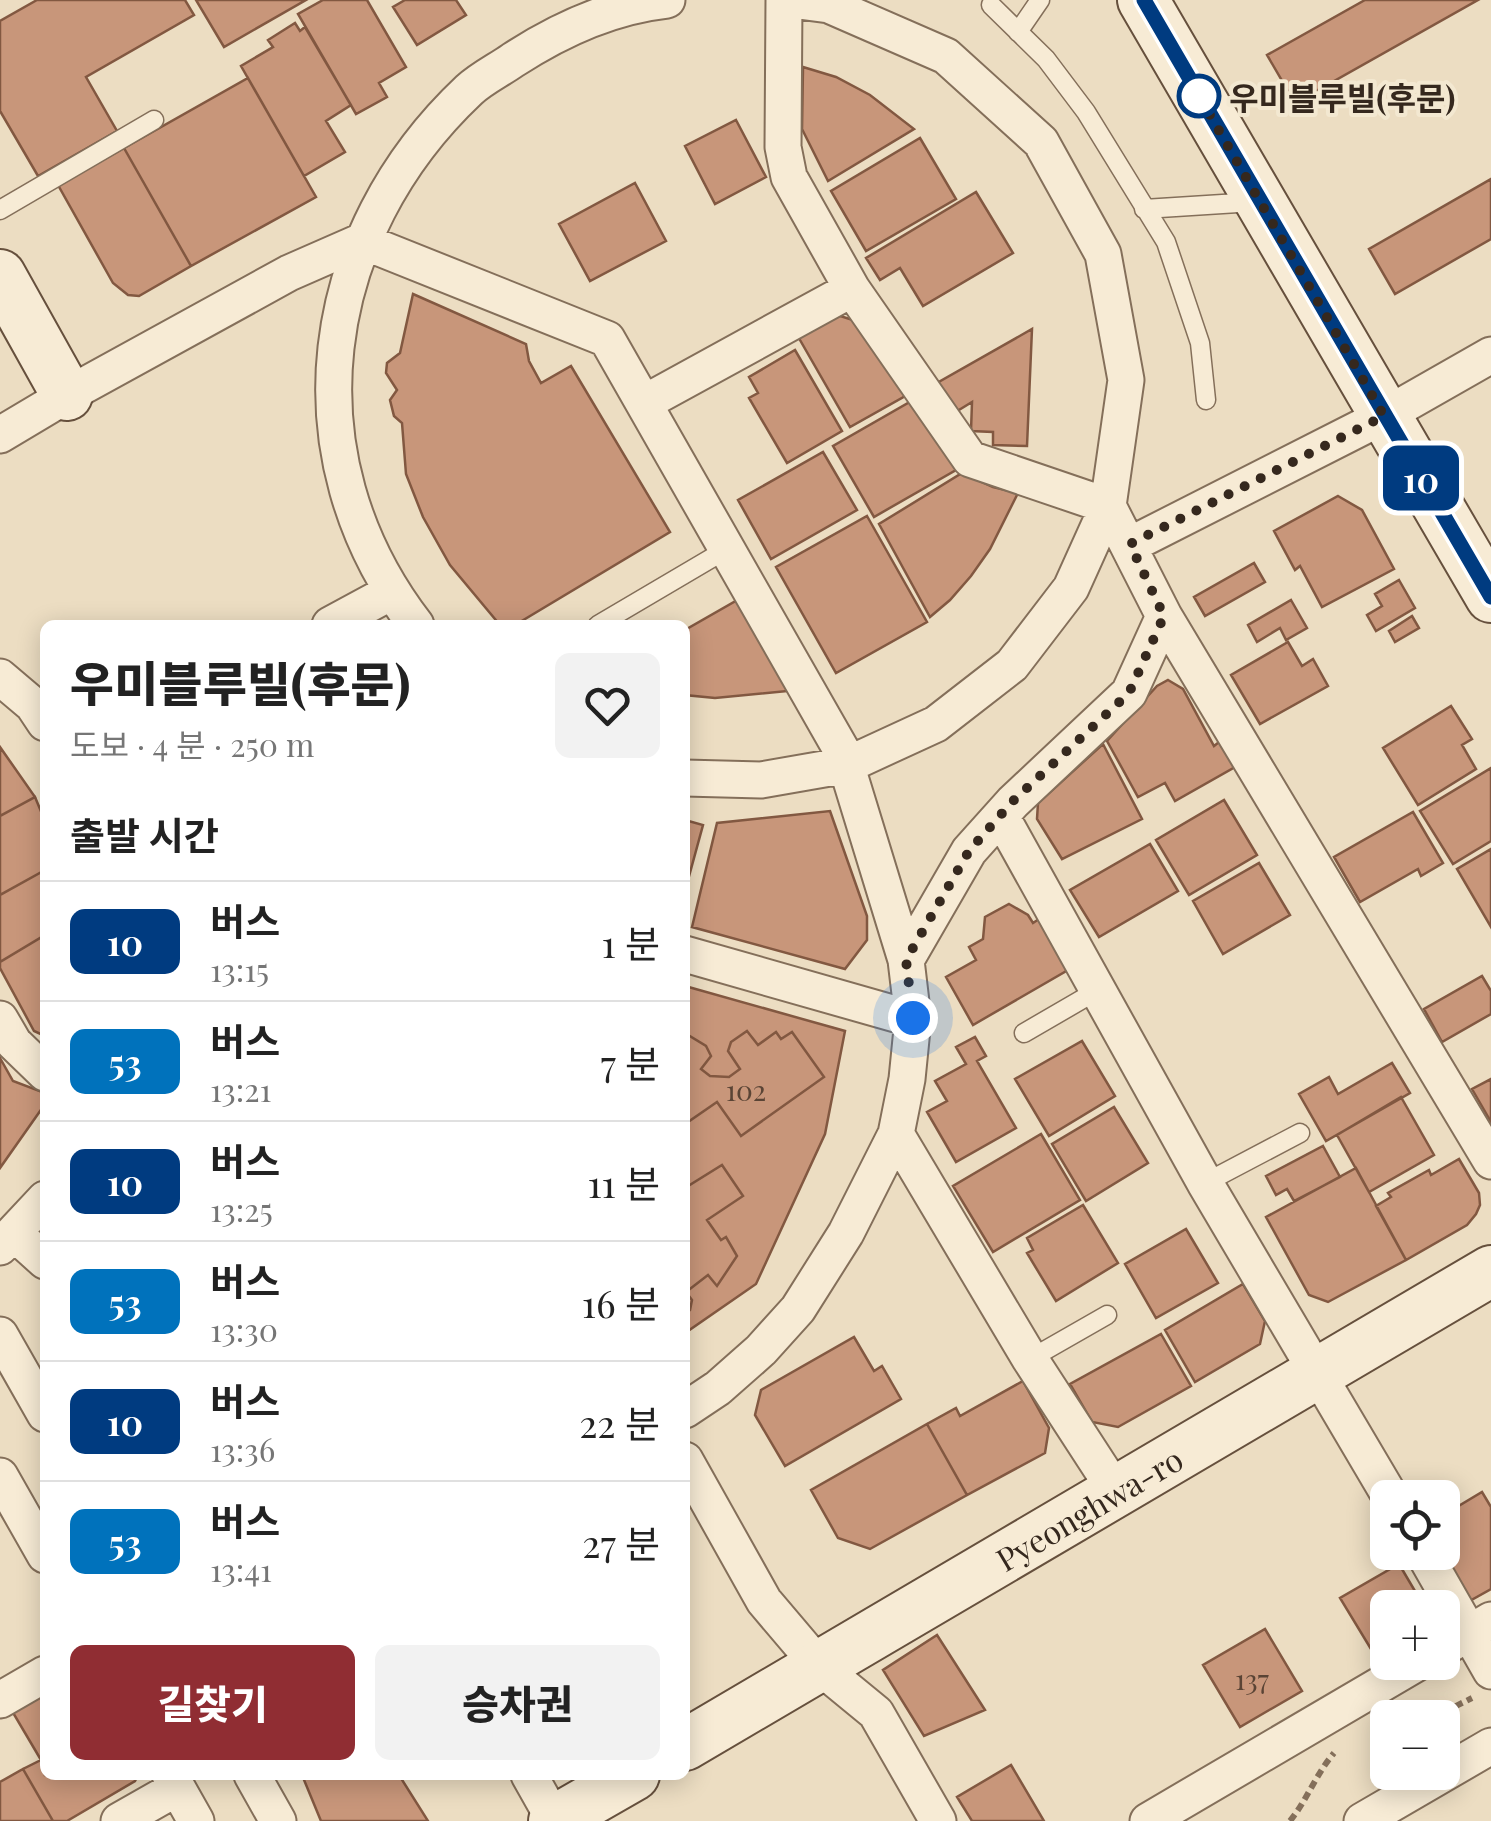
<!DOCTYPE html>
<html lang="ko">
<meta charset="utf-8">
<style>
:root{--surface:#fff;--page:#f2f2f2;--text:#222;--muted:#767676;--line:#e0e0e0;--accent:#902d33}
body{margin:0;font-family:"Playfair Display","Noto Sans KR",serif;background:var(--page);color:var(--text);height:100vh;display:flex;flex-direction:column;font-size:38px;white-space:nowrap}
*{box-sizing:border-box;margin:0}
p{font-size:32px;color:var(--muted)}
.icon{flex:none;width:55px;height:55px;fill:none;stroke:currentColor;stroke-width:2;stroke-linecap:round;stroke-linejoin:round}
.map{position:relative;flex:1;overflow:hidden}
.sheet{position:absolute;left:40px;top:620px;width:650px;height:1160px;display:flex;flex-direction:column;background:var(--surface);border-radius:15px;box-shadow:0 5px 25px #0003}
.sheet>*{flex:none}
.badge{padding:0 20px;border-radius:15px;font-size:35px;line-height:65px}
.controls{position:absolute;left:1370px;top:1480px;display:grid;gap:20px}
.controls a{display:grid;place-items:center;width:90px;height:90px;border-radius:15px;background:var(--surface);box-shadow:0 5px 25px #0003;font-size:50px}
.you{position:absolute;width:50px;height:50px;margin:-25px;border:8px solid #fff;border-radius:50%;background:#1a73e8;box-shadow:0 0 0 15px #1a73e833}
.map>.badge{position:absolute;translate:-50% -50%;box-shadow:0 0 0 5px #fff}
h2{padding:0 30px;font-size:38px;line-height:90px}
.round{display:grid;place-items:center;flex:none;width:105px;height:105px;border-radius:15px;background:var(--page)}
.head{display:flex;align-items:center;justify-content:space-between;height:170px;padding:0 30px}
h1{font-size:48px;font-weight:800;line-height:75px}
.cta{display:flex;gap:20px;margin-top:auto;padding:20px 30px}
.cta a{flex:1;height:115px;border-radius:15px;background:var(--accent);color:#fff;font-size:40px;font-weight:800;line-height:115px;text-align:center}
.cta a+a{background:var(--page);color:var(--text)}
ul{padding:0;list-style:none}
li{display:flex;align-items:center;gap:30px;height:120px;padding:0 30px;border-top:2px solid var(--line)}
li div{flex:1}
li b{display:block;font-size:38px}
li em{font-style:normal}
li .badge{min-width:110px;font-weight:700;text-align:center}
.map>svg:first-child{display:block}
.building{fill:#c8967a;stroke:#825841;stroke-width:2.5}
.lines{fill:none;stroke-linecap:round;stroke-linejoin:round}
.lane-casing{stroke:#846f5a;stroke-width:21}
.street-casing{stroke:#846f5a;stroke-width:39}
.secondary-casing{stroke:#66503d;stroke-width:54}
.path{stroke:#846f5a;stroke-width:6;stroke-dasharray:8 5;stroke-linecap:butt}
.lane{stroke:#f7ebd5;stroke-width:18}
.street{stroke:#f7ebd5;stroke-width:35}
.secondary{stroke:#f7ebd5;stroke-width:50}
.line-casing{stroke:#fff;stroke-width:22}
.line{stroke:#003b80;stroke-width:15}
.walk{stroke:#35281e;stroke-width:10;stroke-dasharray:0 18}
.stop-dot{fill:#fff;stroke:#003b80;stroke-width:5}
.labels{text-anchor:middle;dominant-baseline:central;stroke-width:8;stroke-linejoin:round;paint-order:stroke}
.number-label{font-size:28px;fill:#5a4435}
.stop-label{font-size:32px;font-weight:bold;fill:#35281e;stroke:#f3e8d1;text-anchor:start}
.street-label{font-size:32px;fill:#35281e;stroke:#f3e8d1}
</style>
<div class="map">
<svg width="1491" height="1821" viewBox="0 0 1491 1821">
<rect width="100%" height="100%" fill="#ecddc2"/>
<!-- building -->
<path class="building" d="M37,0H185L194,15L86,77L117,131L38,176L0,111V21Z
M196,0H306L224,47Z
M323,0H367L406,67L379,83L387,97L356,114L298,14Z
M405,0H456L466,15L417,45L393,7Z
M1365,0H1478L1295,103L1267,55Z
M295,23L300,31L305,27L351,105L326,121L345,152L304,176L241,66L273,47L268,40Z
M803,67L836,77L870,95L914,129L828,181L802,129Z
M248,78L316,197L191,266L124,148Z
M736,120L766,177L715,204L685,146Z
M920,138L956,199L866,251L831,191Z
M124,148L191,266L139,296L128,295L113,283L58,185Z
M1491,179V239L1395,294L1369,249Z
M635,183L666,241L590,281L559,224Z
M976,192L1013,253L923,306L900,268L880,280L866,258Z
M413,294L526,344L529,361L541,383L571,366L670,532L515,625H500L450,565L423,517L406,474L402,423L394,416L390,400L397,390L386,373L387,363L400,353Z
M831,313L859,322L907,395L850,427L796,333Z
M1032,329L1027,446L993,445V432L971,431L972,402L954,413L937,383Z
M795,350L842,431L787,463L749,398L758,393L749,377Z
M915,399L956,470L874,517L833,446Z
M823,452L857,510L771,559L738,500Z
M962,473L993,487L1018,493L990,549L971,576L950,600L930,617L879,524Z
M1338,496L1362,510L1394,569L1322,607L1300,566L1295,570L1274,531Z
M867,516L927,622L836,673L776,567Z
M1254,563L1265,582L1205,616L1194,597Z
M1399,580L1415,608L1376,631L1367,615L1382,606L1375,594Z
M741,598L798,690L715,698L685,695V630Z
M1291,600L1307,628L1286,640L1280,628L1257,642L1248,625Z
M1412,616L1419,628L1395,642L1389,631Z
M1288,642L1302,666L1313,659L1328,686L1260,724L1231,675Z
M1168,680L1183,689L1214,746L1219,742L1235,767L1175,801L1165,783L1138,797L1107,741L1157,686Z
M1451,706L1472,739L1462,745L1476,769L1418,805L1383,748Z
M1103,744L1142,819L1062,859L1037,819L1038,803Z
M0,747L35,797L0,816Z
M1491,768V841L1453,864L1420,811Z
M35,797L45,821V870L0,895V816Z
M1224,800L1257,855L1189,895L1156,840Z
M830,811L867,916V940L845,969L692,927L717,823Z
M1413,812L1443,863L1421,876L1418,869L1360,902L1334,857Z
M685,820L703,825L685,891Z
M1150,844L1178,891L1099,937L1070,890Z
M1491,849V927L1457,869Z
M1259,863L1290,915L1223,954L1193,901Z
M45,870V935L0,962V895Z
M1009,904L1028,915L1033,923L1039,919L1068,970L973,1025L946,977L976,960L969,947L983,939L985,917Z
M45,935V1036L34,1031L0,968V962Z
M1482,976L1491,991V1014L1442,1042L1424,1009Z
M685,986L845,1031L825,1134L756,1284L685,1333Z
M747,1031L758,1045L776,1032L781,1039L792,1032L824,1077L741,1136L717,1102L685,1124V1040L688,1035L706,1046L711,1056L701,1069L710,1076L729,1077L740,1069L728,1051L731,1042Z
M975,1037L986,1056L977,1061L1016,1128L956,1162L927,1112L947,1101L935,1081L966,1064L956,1047Z
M1082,1041L1115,1096L1049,1136L1015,1079Z
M0,1058L13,1081L45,1093V1104L0,1168Z
M1392,1063L1410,1093L1326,1141L1299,1094L1329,1077L1338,1094Z
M1491,1079V1122L1472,1089Z
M1401,1097L1434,1155L1369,1192L1337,1135Z
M1114,1107L1148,1163L1086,1201L1052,1144Z
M1041,1134L1080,1200L993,1252L953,1186Z
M1323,1146L1340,1177L1294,1201L1287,1189L1276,1195L1266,1176Z
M1459,1159L1479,1193L1480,1205L1476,1214L1467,1225L1406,1260L1376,1206L1391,1197L1388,1193L1429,1170L1431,1175Z
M722,1165L743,1196L707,1220L721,1240L726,1237L737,1256L717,1286L708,1275L686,1292L692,1300L690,1310L685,1314V1188Z
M1356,1168L1406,1260L1328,1302L1309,1295L1266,1217Z
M1083,1205L1118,1263L1056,1301L1027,1253L1033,1250L1027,1238Z
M1186,1229L1218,1283L1156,1318L1125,1264Z
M1243,1284L1265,1321L1260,1344L1195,1382L1165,1330Z
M1161,1334L1191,1386L1118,1427L1092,1422L1070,1384Z
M854,1337L874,1371L882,1366L901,1399L785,1466L755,1415L761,1390Z
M1023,1381L1049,1428L1045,1453L967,1495L927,1424L956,1408L960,1416Z
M927,1424L967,1495L870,1549L838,1538L811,1490Z
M1482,1492L1491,1507V1589L1466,1603L1442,1552V1516Z
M1399,1564L1425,1608H1388V1646L1374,1654L1340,1598Z
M1265,1629L1302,1691L1240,1727L1203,1665Z
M937,1635L985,1710L924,1736L883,1670Z
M45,1692V1758L41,1760L12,1711Z
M45,1758V1775H138L135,1781L67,1821H53L23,1769Z
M1011,1765L1044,1821H972L957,1797Z
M23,1769L53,1821H0V1782Z
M302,1775H399L428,1821H321Z"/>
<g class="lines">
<defs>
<path id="lane" d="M991,5L1046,59L1086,112L1166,242L1200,343L1206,400
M1018,32L1040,0
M1144,209L1254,202
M0,210L154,120
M598,625L727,549
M1024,1033L1098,990
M1205,1183L1300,1133
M1030,1359L1107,1315"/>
<path id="street" d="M784,0L783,147L789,177L852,289L970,459L1108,506L1164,616L1491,1161
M644,403L852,289
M0,435L67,395L289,273L362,241L607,339L842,751L906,960
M1130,545L1384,416L1491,355
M330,625L391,592
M416,625C285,455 316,234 469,90C482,78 499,70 513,60C559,30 612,6 667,0
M0,677L33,705L45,723
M685,778L761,780L847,765L936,724L1012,665L1071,588L1108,506L1126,380L1103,254L1041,142L946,56L829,5L791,0
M1001,816L1205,1183L1391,1498
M685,954L913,1019
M0,1019L14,1043L45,1073
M896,1134L1030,1359L1117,1493
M15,1234L45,1261
M0,1247L45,1199
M0,1335L45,1414
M685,1410L718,1388L761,1350L798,1309L846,1233L896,1134L907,1079L913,1019L906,960L969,851L1013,802L1129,693L1164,616
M685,1460L764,1601L820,1667L876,1713L938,1821
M0,1476L45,1555
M1423,1552L1491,1671
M1442,1649L1491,1620
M0,1700L45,1674
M170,1775L196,1821
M252,1775L278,1821
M529,1775L555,1821
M119,1821L177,1788
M1148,1821L1419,1662
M1362,1821L1491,1746"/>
<g id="secondary">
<path d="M1143,0L1491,597"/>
<path d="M0,275L67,395"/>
<path id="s1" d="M685,1745L1491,1271"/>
<path d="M554,1821L634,1775"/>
</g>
</defs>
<!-- lane casing -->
<use href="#lane" class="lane-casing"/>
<!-- street casing -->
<use href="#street" class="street-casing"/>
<!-- secondary casing -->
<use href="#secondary" class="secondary-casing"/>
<!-- path -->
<path class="path" d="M1432,1718L1472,1698
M1290,1821C1307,1800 1316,1774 1334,1753"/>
<!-- lane -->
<use href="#lane" class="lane"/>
<!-- street -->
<use href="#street" class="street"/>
<!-- secondary -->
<use href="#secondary" class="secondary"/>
</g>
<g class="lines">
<defs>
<path id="line" d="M1144,0L1491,597"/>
</defs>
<!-- line casing -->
<use href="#line" class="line-casing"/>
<!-- line -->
<use href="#line" class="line"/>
<!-- walk -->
<path class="walk" d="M913,1018L906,960L969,851L1012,802L1129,693L1164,616L1130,544L1384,416L1199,96"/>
</g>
<!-- markers -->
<circle class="stop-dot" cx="1199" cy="96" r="20"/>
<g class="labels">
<!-- number labels -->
<g class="number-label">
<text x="746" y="1089">102</text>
<text x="1252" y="1678">137</text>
</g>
<!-- stop labels -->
<g class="stop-label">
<text x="1229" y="96">우미블루빌(후문)</text>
</g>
<!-- street labels -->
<g class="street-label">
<text stroke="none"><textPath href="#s1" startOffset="468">Pyeonghwa-ro</textPath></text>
</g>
</g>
</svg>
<div class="controls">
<a><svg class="icon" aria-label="locate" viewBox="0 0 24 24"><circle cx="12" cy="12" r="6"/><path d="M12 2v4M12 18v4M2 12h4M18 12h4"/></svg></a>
<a>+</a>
<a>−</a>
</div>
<div class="you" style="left:913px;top:1018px"></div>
<b class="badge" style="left:1421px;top:478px;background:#003b80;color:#fff">10</b>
<section class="sheet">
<div class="head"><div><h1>우미블루빌(후문)</h1><p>도보 · 4 분 · 250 m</p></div><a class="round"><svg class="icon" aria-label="heart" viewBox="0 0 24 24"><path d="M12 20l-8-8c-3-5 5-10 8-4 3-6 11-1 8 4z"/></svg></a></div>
<h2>출발 시간</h2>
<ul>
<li><span class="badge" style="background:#003b80;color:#fff">10</span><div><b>버스</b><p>13:15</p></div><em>1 분</em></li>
<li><span class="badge" style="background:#0072bc;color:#fff">53</span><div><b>버스</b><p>13:21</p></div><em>7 분</em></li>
<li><span class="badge" style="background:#003b80;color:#fff">10</span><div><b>버스</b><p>13:25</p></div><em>11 분</em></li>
<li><span class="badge" style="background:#0072bc;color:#fff">53</span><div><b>버스</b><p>13:30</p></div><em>16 분</em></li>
<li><span class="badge" style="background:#003b80;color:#fff">10</span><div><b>버스</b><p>13:36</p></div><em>22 분</em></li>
<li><span class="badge" style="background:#0072bc;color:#fff">53</span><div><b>버스</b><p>13:41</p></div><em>27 분</em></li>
</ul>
<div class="cta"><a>길찾기</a><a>승차권</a></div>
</section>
</div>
